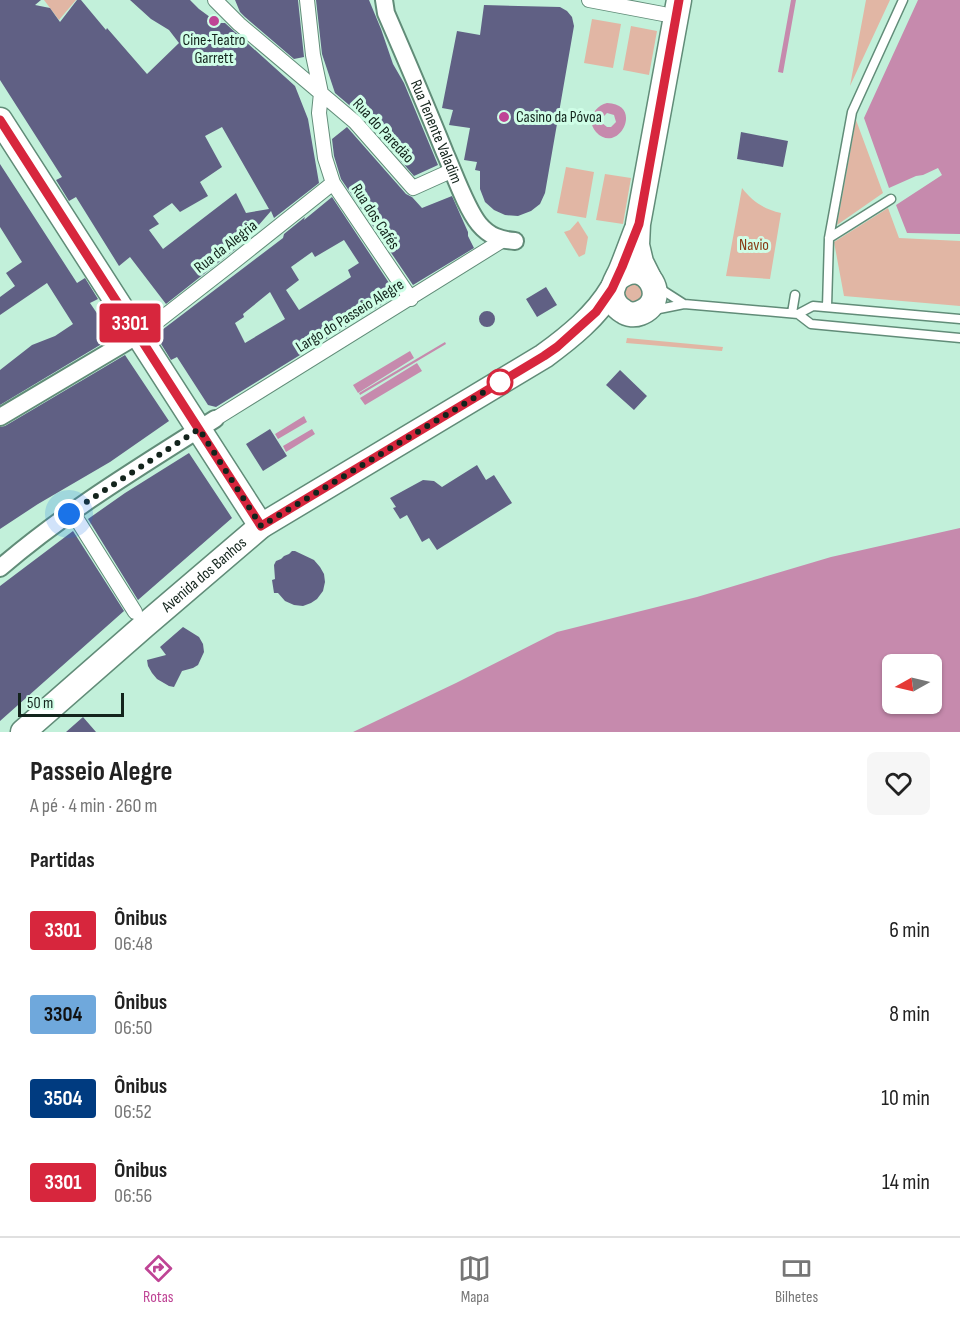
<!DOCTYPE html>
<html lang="pt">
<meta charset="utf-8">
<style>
:root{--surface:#fff;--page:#f6f6f6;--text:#222;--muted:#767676;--line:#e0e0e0;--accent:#bf4495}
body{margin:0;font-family:"Sofia Sans Condensed",sans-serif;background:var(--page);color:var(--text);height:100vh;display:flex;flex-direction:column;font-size:22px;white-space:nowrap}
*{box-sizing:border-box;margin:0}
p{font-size:20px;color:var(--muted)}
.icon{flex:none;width:33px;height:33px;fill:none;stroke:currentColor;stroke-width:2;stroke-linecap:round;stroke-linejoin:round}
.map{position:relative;height:732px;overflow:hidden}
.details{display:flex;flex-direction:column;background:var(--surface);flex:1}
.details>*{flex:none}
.badge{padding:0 12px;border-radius:4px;font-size:21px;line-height:39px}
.needle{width:39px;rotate:262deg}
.buttons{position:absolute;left:882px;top:654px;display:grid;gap:12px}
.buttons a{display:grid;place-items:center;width:60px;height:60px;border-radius:9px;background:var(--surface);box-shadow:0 2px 4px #0004;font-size:30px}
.scale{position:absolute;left:18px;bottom:15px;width:106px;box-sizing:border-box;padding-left:6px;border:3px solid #13241c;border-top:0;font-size:16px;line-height:21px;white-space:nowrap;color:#13241c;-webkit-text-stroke:4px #cffee7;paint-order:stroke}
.you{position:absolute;width:30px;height:30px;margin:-15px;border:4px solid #fff;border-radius:50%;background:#1a73e8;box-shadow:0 0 0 9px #1a73e833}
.map>.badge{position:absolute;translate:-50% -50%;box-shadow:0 0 0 3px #fff}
h2{padding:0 30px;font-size:22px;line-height:54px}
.round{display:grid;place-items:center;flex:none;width:63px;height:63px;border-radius:9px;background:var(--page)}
.overview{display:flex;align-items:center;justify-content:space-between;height:102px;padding:0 30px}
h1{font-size:28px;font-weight:700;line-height:45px}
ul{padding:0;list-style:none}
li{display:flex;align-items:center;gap:18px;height:84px;padding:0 30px}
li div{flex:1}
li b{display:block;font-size:22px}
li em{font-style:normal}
li .badge{min-width:66px;font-weight:700;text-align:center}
.tabs{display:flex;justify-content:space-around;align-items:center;height:84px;border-top:2px solid var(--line);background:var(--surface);font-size:16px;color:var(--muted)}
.tabs a{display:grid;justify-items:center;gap:3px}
.tabs .current{color:var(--accent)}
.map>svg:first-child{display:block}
.green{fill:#e1b6a4}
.water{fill:#c68aad;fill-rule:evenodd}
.building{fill:#606084;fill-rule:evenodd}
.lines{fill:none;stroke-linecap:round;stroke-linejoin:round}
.service-casing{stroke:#618c78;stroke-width:11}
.pedestrian-casing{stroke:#618c78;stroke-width:16}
.minor-casing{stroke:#618c78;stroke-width:20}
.secondary-casing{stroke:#618c78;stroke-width:27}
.service{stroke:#fff;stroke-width:8}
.pedestrian{stroke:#fff;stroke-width:14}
.minor{stroke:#fff;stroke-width:16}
.secondary{stroke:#fff;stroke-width:24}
.line-casing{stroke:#fff;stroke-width:14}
.line{stroke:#d7263d;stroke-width:9}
.walk{stroke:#13241c;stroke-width:6;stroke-dasharray:0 10.8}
.poi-dot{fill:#bf4495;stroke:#cffee7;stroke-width:2}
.stop-dot{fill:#fff;stroke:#d7263d;stroke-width:3}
.labels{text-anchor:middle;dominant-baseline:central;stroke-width:6;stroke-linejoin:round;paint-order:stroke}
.poi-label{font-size:16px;fill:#13241c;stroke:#cffee7}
.street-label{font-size:16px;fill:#13241c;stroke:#cffee7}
.park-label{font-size:16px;fill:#893c16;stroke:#cffee7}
</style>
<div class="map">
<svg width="960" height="732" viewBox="0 0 960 732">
<rect width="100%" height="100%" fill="#c2f0da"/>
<!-- green -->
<path class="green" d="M44,0H76L59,20Z
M866,0H890L850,86Z
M592,19L621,24L613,68L584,63Z
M631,26L657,31L649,75L623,70Z
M856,120L883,193L837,225Z
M566,167L594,172L586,218L557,213Z
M605,174L631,178L623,224L596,220Z
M742,188C753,202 764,209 781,213L770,279L726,276Z
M888,208L899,238L960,241V306L844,296L834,242Z
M578,221L588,237L585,254L579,257L564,232L570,230Z
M636,281L644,293L638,303H627L621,289Z
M627,338L723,347L722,351L626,343Z"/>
<!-- water -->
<path class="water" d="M791,0H796L783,73L778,72Z
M918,0H960V234L907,233L896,205L942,175L938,168L923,175L916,176L889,188L864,118Z
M607,103C645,104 618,156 596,132C586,121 594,106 607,103ZM607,113L614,115L616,122L611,127H607L602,123L604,116Z
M445,342L446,344L360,395L359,393Z
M410,351L414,358L358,393L353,385Z
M417,363L422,371L365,405L360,398Z
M304,416L307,422L278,439L275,434Z
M312,429L315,434L286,452L283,446Z
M960,528V732H353L456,683L557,632L697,597L831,557ZM892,664H932V704H892Z"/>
<!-- building -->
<path class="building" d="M0,0H41L35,5L50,8L60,22L77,0H81L106,30L107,28L147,74L179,43L169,30L151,19L130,0H190L199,9L218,23H225L295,86L308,119L319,183L274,218L271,211L243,243L166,304L130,257L119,266L76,197L69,201L56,180L62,177L0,80ZM222,127L269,209L246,213L236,193L163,249L149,230L159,224L153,216L172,203L180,212L208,196L200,182L222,167L205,136Z
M235,0H298L304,57L294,59L245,17L240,12Z
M316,0H369L381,29L393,64L404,83L438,165L414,176L362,116L335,93L322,54Z
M484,5L560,7L567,11L572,17L574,26L545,193L540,204L531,211L518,216L505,215L494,210L485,202L480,189V171L475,170L477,162L464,160L470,128L449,125L453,110L442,108L457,31L480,35Z
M347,127L406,194L412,197L422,208L452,196L468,232V236L474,248L413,285L341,179L334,156L332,139Z
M741,132L788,141L783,167L737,159Z
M0,164L77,283L85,278L98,299L90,303L111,334L110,339L0,405V370L32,345L55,336L73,324L47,283L0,315V297L15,286L6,273L22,262L0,227Z
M332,197L397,295L216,407L208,405L177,357L171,360L158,339L163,336L162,330L283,238L284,234L305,217L304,220ZM344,240L359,263L348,270L351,277L299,310L286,290L299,280L291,267L312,252L315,257ZM270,292L285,319L245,343L235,323L244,317L243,314Z
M546,287L557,305L537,317L526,299Z
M479 319a8 8 0 1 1 16 0a8 8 0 1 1-16 0Z
M125,355L169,421L110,462L38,504L0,529V427L5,426Z
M620,370L647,396L634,410L606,385Z
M270,429L287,456L263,471L246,444Z
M189,453L232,518L138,600L88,519L125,493Z
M477,465L486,480L494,475L512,503L437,550L429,538L422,542L407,515L400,519L393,508L396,507L390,498L423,480L434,481L442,487Z
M73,531L124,611L0,721V586Z
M292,551H295L314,560L320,567L324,574L325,582L323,591L317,599L311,603L303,606L294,605L285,601L278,593H274L272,580L275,579L274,565L276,561L281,559L284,556L289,554Z
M183,627L199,637L203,644L204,652L198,665L193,668L182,671L174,687L169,686L157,679L152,673L148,666L147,660L166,655L160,647Z
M83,717L96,732H66Z"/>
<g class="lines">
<defs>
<path id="service" d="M829,238L891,199
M659,288L684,304
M827,307L829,238L852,112L903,0
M654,310L684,304L798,314L811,324L960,338
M792,313L795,295
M798,314L813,306L960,319"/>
<path id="pedestrian" d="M215,0L239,24L355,122L413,188L453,170
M307,0L313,55L321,93L319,113L325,158L333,183L411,299
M589,0L663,14
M138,335L153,325L230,265L333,183
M215,419L503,240
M78,521L135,612"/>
<g id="minor">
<path id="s1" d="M384,0L386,13C406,59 426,106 445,153C454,173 466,208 479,224C489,236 500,240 515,241"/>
<path d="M0,417L138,335"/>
<path d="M0,568C66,511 141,466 215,419"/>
</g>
<g id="secondary">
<path d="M0,120L261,526"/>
<path d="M649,278L641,262L637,245L638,224L679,0"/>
<path d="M617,279C646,253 672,301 640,313C635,315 628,315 623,311C616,307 612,300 612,292C613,284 618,277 621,270C626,258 631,244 636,231"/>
<path id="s2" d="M23,732L144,626L261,526L544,356C570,337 596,316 612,289"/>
</g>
</defs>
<!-- service casing -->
<use href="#service" class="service-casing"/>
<!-- pedestrian casing -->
<use href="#pedestrian" class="pedestrian-casing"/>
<!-- minor casing -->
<use href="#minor" class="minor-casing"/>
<!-- secondary casing -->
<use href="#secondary" class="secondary-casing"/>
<!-- service -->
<use href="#service" class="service"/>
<!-- pedestrian -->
<use href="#pedestrian" class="pedestrian"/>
<!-- minor -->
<use href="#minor" class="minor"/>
<!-- secondary -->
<use href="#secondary" class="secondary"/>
</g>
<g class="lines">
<defs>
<path id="line" d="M0,120L261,526L544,356L557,347L596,312L612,289L622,267L639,224L679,0"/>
</defs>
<!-- line casing -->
<use href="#line" class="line-casing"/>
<!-- line -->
<use href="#line" class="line"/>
<!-- walk -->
<path class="walk" d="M69,514L85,503L199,429L261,526L504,380L500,382"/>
</g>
<!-- markers -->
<g class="poi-dot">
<circle cx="214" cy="21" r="6"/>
<circle cx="504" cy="117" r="6"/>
</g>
<circle class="stop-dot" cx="500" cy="382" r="12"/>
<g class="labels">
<!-- poi labels -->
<g class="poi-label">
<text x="214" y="40">Cine-Teatro<tspan x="214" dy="18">Garrett</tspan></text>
<text x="516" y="117" text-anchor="start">Casino da Póvoa</text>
</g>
<!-- street labels -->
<g class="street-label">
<text transform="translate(383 131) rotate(47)">Rua do Paredão</text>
<text stroke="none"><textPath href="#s1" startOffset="142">Rua Tenente Valadim</textPath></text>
<text transform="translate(375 217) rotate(57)">Rua dos Cafés</text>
<text transform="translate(226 247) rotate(-38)">Rua da Alegria</text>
<text transform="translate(350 316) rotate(-32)">Largo do Passeio Alegre</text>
<text stroke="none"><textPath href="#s2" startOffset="240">Avenida dos Banhos</textPath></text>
</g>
<!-- park labels -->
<g class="park-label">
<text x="754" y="245">Navio</text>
</g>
</g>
</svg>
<div class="buttons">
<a><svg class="needle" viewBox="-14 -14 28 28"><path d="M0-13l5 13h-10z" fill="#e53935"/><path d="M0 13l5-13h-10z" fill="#767676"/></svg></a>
</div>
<div class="scale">50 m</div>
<div class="you" style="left:69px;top:514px"></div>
<b class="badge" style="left:130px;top:323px;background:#d7263d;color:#fff">3301</b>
</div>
<section class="details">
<div class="overview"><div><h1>Passeio Alegre</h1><p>A pé · 4 min · 260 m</p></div><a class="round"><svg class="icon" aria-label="heart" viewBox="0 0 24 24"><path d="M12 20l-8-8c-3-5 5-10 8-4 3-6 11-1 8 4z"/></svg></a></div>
<h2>Partidas</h2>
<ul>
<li><span class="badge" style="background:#d7263d;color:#fff">3301</span><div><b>Ônibus</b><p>06:48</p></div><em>6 min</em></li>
<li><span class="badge" style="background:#6fa8dc;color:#111">3304</span><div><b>Ônibus</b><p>06:50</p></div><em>8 min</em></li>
<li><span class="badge" style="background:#003b80;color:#fff">3504</span><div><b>Ônibus</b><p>06:52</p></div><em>10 min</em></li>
<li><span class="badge" style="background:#d7263d;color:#fff">3301</span><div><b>Ônibus</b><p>06:56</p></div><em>14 min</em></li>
</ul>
</section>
<nav class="tabs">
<a class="current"><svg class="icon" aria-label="directions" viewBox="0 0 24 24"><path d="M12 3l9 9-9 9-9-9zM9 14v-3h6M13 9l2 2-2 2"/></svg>Rotas</a>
<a><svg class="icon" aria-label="map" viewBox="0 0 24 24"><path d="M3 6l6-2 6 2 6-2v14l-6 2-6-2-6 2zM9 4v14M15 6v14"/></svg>Mapa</a>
<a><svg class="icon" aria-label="tickets" viewBox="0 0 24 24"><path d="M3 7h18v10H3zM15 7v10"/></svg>Bilhetes</a>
</nav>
